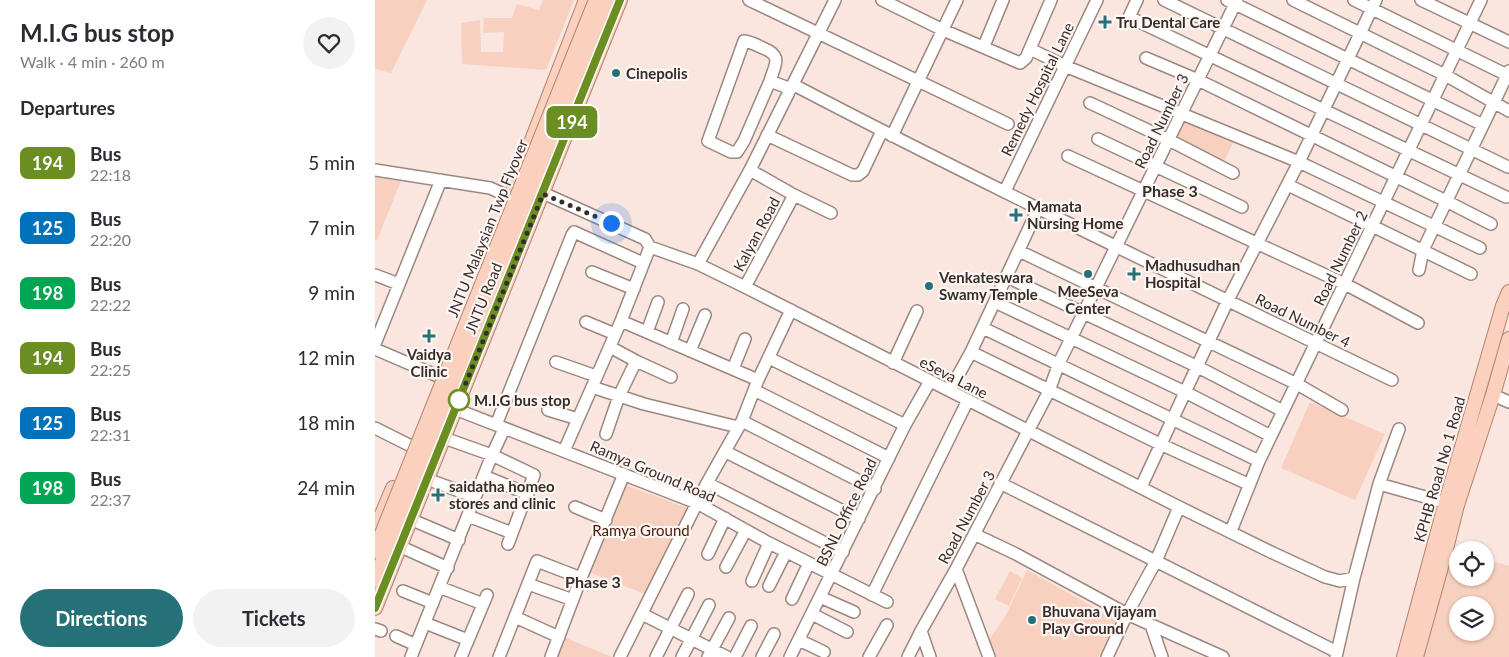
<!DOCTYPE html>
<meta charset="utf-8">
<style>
:root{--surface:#fff;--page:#f2f2f3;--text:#2b2b33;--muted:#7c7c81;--accent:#267077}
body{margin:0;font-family:Lato,sans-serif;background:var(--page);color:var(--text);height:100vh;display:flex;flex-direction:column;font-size:19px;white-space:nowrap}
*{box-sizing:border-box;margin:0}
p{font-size:16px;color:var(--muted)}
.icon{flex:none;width:28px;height:28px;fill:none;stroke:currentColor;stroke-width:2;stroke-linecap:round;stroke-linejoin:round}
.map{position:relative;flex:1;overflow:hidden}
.sheet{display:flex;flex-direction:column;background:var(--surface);width:375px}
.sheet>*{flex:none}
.badge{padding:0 10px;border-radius:8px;font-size:18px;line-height:32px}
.fabs{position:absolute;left:1074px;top:541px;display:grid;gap:10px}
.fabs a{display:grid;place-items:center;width:45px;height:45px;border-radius:50%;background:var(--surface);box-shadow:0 1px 4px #0004;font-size:25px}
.you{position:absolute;width:25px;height:25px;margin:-12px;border:4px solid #fff;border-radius:50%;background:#1a73e8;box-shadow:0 0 0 8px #1a73e833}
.map>.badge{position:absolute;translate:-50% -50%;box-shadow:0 0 0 2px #fff}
h2{padding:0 20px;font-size:19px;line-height:45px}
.round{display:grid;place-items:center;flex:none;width:52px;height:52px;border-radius:26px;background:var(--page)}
.headline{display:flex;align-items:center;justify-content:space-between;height:85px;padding:0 20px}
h1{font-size:24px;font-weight:700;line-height:38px}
.action{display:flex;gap:10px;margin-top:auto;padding:10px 20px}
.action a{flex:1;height:58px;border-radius:30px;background:var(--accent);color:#fff;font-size:20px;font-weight:700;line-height:58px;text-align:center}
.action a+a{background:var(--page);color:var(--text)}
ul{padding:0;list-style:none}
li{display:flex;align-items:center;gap:15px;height:65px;padding:0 20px}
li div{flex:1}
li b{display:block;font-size:19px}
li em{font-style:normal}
li .badge{min-width:55px;font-weight:700;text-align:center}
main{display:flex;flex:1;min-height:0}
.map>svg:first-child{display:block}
.green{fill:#f7d0c0;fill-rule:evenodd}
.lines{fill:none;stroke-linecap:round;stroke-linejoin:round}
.minor-casing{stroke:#9a8880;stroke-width:14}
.major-casing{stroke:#b3826e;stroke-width:16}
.minor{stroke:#fff;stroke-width:11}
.major{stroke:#fad0be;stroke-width:14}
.major-bridge-casing{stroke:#b3826e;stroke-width:16;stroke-linecap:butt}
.major-bridge{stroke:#fad0be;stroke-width:14}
.line-casing{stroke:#fff;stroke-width:11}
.line{stroke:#6b8e23;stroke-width:8}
.walk{stroke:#352d2a;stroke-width:5;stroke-dasharray:0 9}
.poi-dot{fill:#267077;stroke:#fef6f3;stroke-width:2}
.stop-dot{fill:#fff;stroke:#6b8e23;stroke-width:2.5}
.labels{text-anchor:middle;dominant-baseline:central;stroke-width:4.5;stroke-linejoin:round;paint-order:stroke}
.poi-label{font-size:15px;font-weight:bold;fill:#352d2a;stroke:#fef6f3;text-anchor:start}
.street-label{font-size:15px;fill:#352d2a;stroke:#fef6f3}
.stop-label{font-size:15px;font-weight:bold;fill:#352d2a;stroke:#fef6f3;text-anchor:start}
.park-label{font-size:15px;fill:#4b1a02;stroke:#fef6f3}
.neighbourhood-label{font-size:16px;font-weight:bold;fill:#352d2a;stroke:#fef6f3}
</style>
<main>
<section class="sheet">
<div class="headline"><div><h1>M.I.G bus stop</h1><p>Walk · 4 min · 260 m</p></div><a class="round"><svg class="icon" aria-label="heart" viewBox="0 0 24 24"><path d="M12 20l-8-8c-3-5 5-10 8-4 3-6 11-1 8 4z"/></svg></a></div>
<h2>Departures</h2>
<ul>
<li><span class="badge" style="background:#6b8e23;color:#fff">194</span><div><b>Bus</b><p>22:18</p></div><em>5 min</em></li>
<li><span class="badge" style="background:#0072bc;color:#fff">125</span><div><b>Bus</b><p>22:20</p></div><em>7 min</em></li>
<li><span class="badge" style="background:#00a651;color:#fff">198</span><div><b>Bus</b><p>22:22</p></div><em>9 min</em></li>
<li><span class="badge" style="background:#6b8e23;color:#fff">194</span><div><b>Bus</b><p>22:25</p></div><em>12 min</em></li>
<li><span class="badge" style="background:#0072bc;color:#fff">125</span><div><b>Bus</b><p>22:31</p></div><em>18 min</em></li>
<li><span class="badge" style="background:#00a651;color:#fff">198</span><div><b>Bus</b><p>22:37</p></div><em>24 min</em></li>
</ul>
<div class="action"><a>Directions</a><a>Tickets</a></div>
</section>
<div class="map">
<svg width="1134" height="657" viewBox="0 0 1134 657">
<rect width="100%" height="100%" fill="#fae6de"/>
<!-- green -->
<path class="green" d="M0,0H52L16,73L0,69Z
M168,0H199L171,70L87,64L86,23L105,20L106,52H128L129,32L108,33L109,18H137L142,4L164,10Z
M811,113L862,135L848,163L798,141Z
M0,177L26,181L2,240H0Z
M935,402L1010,434L980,500L906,468Z
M251,485L312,508L270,594L216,573Z
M1079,550L1082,551V578H1110V559L1134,566V657H1046ZM1082,605H1110V632H1082Z
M652,570L742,620L723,657H617L612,643L631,615Z
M635,571L647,578L634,606L620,599Z
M191,638L237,657H183Z"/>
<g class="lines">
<defs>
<path id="minor" d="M374,0L633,124
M507,0L568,30L645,63L651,58L676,0
M762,0L754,17L1131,197
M789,0L1133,167
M852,0L1108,125
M918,0L1070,75L1134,111
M979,0L1132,75
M1046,0L1134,42
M609,46L628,0
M655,49L690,66L924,162L1105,248
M771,58L823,80L1071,201L1116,224
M395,81C400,64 408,56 388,48C382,45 376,42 369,41L333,141L356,152H362L369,141L395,81L416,89
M419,85C616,188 817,283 1017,380
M715,103L794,140L858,173
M392,135L477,175H483L488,171L507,131
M517,136L582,0
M723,139L867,207
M693,156L970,284L1043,323
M0,170L115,188L135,197
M375,170L419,195L456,213
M913,185L1096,274
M630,191L722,0
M168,193L270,239L275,247L323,264L370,287L804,507L898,553L950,577L965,581L979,578
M644,251L922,384L967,410
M323,264L375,170L460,0
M1044,270L1048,250L1134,71
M217,272L259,289
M0,275L24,284
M632,277L821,366L908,411
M370,287L419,195
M620,302L810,392L896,436
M246,321L383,380
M211,322L240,334
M608,328L884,461
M272,332L283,302
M296,343L308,309
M0,344L66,180
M0,349L65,377
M315,351L330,315
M596,352L785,444L873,484
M394,358L530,425
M261,361L296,377
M181,362L221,376
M518,363L542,311
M358,369L370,339
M217,387L269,404L363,427
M379,390L514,458
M575,390L596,352L663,209
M1118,395L1134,402
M80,409L322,503L394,543L512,602
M173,410L203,419
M367,421L500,489
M121,425L197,235L199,232L268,263
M0,428L36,446
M231,434L244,396L261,361L235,347
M69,438L117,455L159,475L133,544
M189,451L246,321L275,247
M351,452L484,519
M109,476L153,494
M52,479L100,497
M332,483L468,552
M625,483L962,652
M1004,484L1024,429
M766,487L853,300L924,162L1001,0
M200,507L231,520
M93,516L137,533
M35,519L84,540
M856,531L884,461L1106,0
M599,534L641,554L752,614L848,657
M24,546L73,568
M333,554L350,518
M351,567L371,530
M581,569L614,657
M377,581L394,543
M153,584L198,600
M394,586L411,552
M64,587L108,604
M28,591L58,603
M497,595L593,400
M445,597L479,612
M417,599L434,563
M267,614L352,657
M437,614L472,632
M140,617L184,637
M50,623L93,640
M776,625L787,657
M0,629L6,631
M546,631L555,657
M21,636L41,645
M424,640L449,652
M36,657L117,455L129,429
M86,657L112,595
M124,657L162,561L206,578
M176,657L206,578L249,474
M245,657L332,483L367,421L383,380L416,310
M281,657L313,594
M307,657L334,605
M333,657L354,618
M360,657L376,626
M387,657L399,634
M415,657L530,425L555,381
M494,657L512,625
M533,657L546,631L581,569L674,391L684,363L862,0
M732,657L752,614L781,561L804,507
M961,657L979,578L1004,484L1079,505"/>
<path id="major" d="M139,187L211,0
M0,531L18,488
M0,608L245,0
M1029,657L1071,502L1128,306L1134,292
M1041,657L1071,549L1082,505L1118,395L1134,339"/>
</defs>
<!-- minor casing -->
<use href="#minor" class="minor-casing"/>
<!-- major casing -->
<use href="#major" class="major-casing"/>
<!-- minor -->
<use href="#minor" class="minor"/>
<!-- major -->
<use href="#major" class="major"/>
<defs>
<path id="major-bridge" d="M0,551L221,0
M0,580L234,0"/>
</defs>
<!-- major-bridge casing -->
<use href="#major-bridge" class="major-bridge-casing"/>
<!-- major-bridge -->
<use href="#major-bridge" class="major-bridge"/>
</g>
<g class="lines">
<defs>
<path id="line" d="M0,608L245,0"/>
</defs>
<!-- line casing -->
<use href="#line" class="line-casing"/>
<!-- line -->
<use href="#line" class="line"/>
<!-- walk -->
<path class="walk" d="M84,400L168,194L236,223"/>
</g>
<!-- markers -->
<g class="poi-dot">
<path d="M727.5 14.5h5v5h5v5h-5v5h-5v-5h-5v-5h5z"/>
<circle cx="241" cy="73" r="5"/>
<path d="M638.5 207.5h5v5h5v5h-5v5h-5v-5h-5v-5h5z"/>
<circle cx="713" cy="274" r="5"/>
<path d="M756.5 266.5h5v5h5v5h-5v5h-5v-5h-5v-5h5z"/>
<circle cx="554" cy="286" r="5"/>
<path d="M51.5 328.5h5v5h5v5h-5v5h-5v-5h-5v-5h5z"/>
<path d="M60.5 487.5h5v5h5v5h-5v5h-5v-5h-5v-5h5z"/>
<circle cx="657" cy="620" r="5"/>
</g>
<circle class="stop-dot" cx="84" cy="400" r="10"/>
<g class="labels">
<!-- poi labels -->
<g class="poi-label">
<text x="741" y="22">Tru Dental Care</text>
<text x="251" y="73">Cinepolis</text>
<text x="652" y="206">Mamata<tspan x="652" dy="17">Nursing Home</tspan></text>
<text x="770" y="265">Madhusudhan<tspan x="770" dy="17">Hospital</tspan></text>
<text x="564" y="277">Venkateswara<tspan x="564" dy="17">Swamy Temple</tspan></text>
<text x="713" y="291" text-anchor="middle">MeeSeva<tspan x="713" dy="17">Center</tspan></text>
<text x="54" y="354" text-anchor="middle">Vaidya<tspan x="54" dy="17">Clinic</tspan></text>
<text x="74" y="486">saidatha homeo<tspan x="74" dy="17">stores and clinic</tspan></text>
<text x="667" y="611">Bhuvana Vijayam<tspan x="667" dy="17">Play Ground</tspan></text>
</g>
<!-- street labels -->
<g class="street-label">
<text transform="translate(662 89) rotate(-64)">Remedy Hospital Lane</text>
<text transform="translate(786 121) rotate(-64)">Road Number 3</text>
<text transform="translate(112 228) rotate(-68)">JNTU Malaysian Twp Flyover</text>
<text transform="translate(381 234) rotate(-62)">Kalyan Road</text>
<text transform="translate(965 258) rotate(-64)">Road Number 2</text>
<text transform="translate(108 298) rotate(-68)">JNTU Road</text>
<text transform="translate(928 320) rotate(26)">Road Number 4</text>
<text transform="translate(579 377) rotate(27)">eSeva Lane</text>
<text transform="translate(1064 469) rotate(-74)">KPHB Road No 1 Road</text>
<text transform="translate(278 471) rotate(23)">Ramya Ground Road</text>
<text transform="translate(471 512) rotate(-64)">BSNL Office Road</text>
<text transform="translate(591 517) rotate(-62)">Road Number 3</text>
</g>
<!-- stop labels -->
<g class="stop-label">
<text x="99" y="400">M.I.G bus stop</text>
</g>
<!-- park labels -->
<g class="park-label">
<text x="266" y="530">Ramya Ground</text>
</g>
<!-- neighbourhood labels -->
<g class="neighbourhood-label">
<text x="795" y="190">Phase 3</text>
<text x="218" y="581">Phase 3</text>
</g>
</g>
</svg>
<div class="fabs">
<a><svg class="icon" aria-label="locate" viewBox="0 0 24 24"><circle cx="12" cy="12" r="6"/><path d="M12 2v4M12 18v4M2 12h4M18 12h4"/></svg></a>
<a><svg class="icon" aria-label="layers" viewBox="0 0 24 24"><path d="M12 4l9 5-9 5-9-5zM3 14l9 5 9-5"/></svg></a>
</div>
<div class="you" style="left:236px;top:223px"></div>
<b class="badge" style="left:197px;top:122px;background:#6b8e23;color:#fff">194</b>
</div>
</main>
